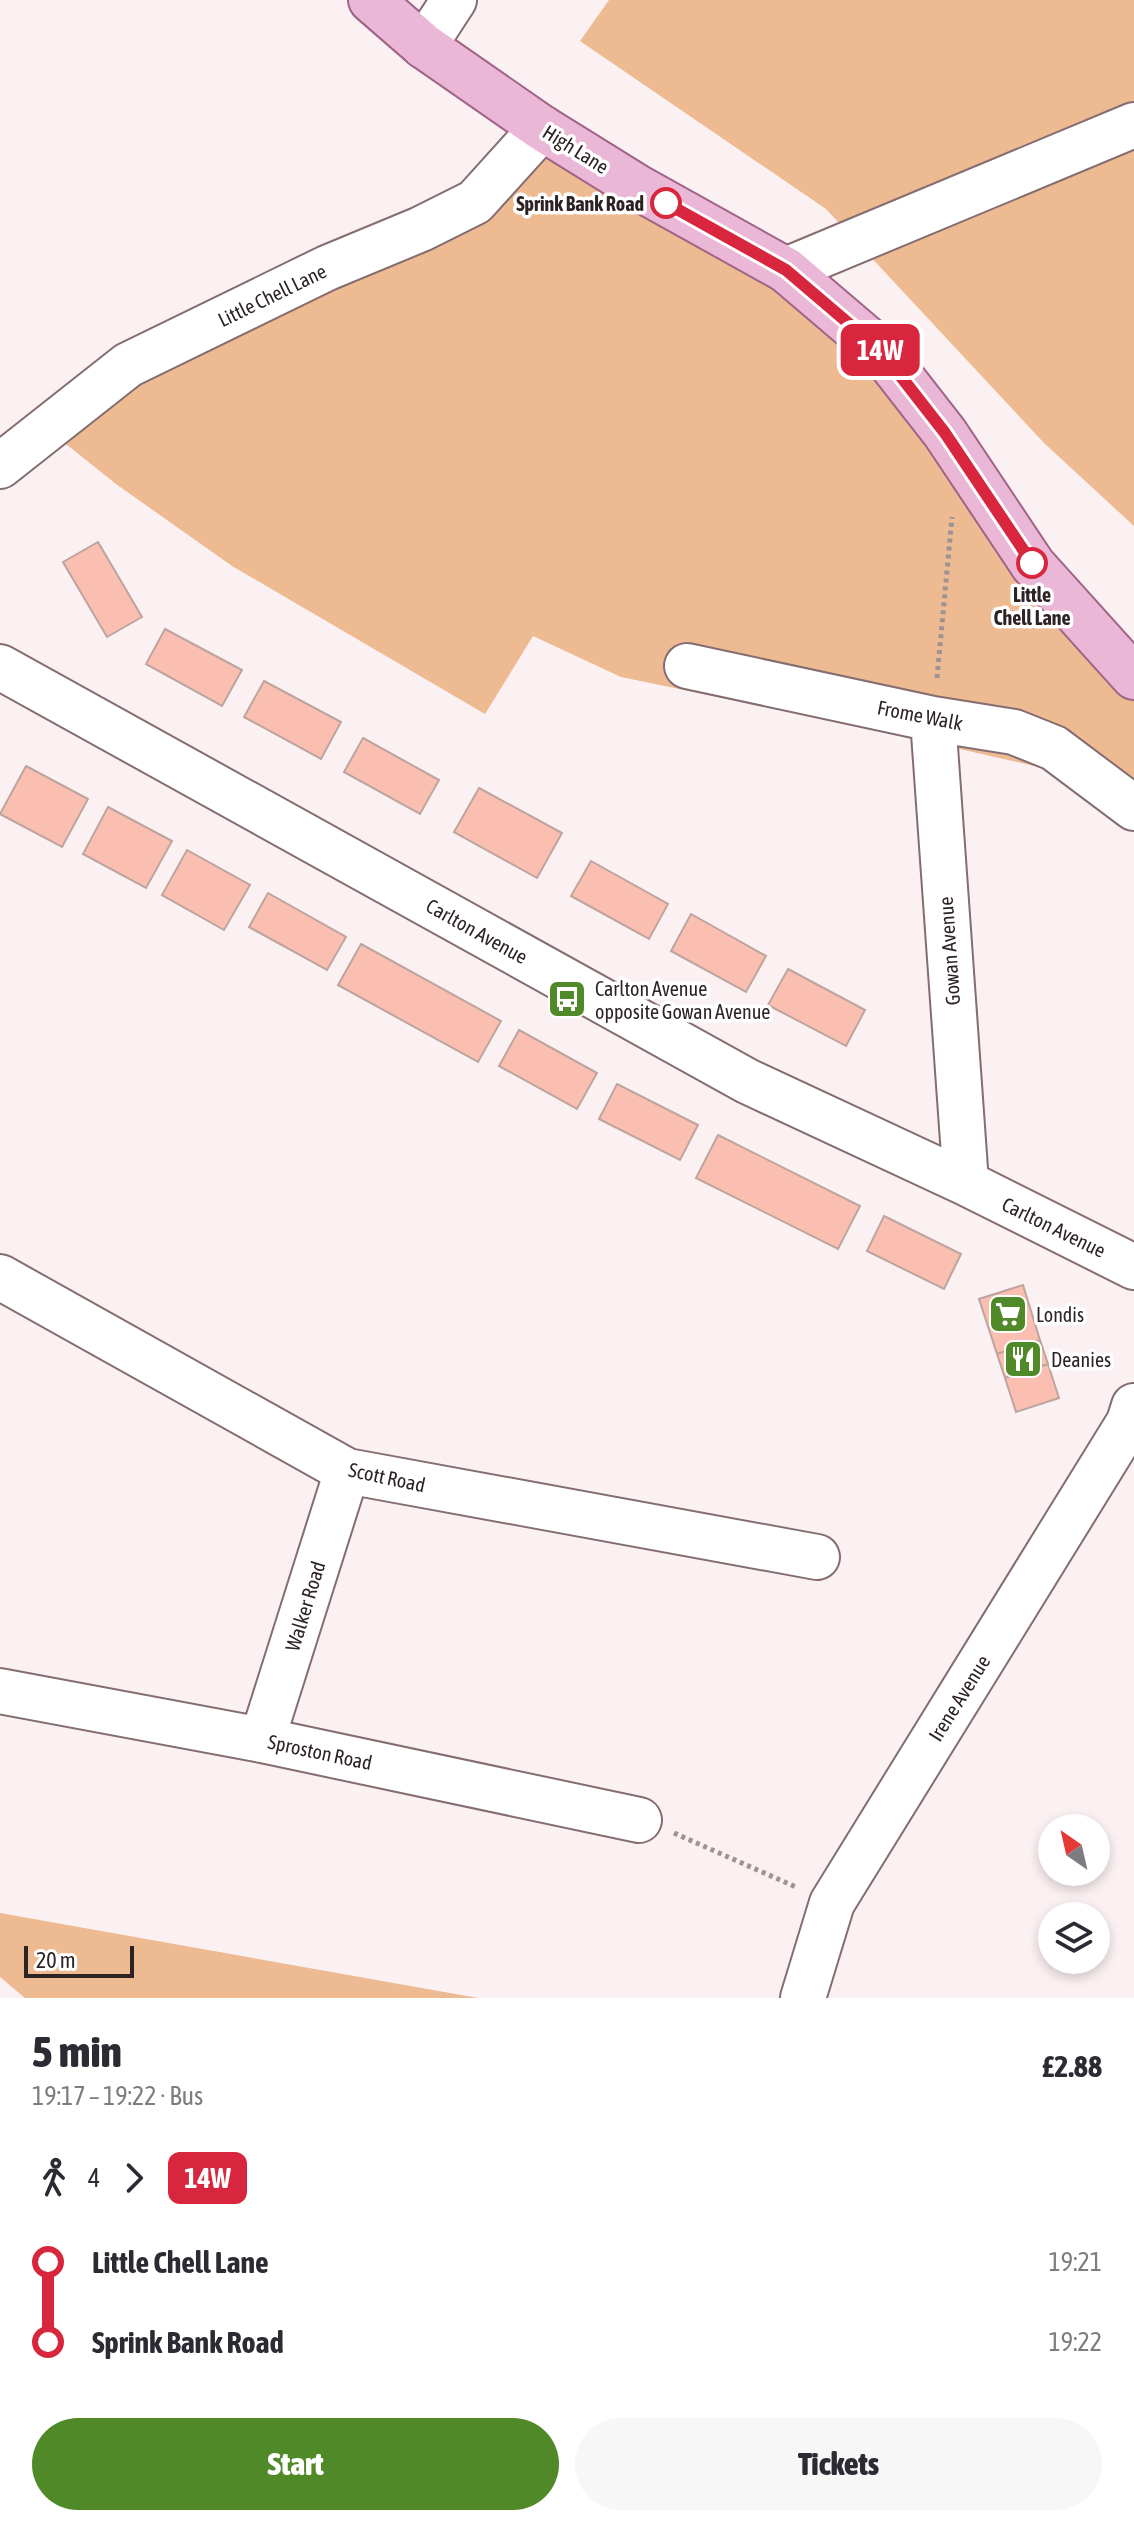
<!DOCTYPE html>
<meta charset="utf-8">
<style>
:root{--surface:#fff;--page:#f7f7f7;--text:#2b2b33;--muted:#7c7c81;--accent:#508a28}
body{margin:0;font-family:"Asap Condensed",sans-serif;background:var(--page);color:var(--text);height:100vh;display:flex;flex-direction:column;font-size:30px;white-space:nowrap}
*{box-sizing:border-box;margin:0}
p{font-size:26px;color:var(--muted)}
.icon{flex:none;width:44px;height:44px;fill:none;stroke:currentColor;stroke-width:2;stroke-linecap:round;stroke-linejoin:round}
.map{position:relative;height:1998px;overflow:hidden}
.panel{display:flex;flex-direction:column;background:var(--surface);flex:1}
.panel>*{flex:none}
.badge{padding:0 16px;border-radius:12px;font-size:28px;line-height:52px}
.needle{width:52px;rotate:326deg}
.fabs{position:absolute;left:1038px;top:1814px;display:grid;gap:16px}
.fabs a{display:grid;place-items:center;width:72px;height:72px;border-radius:50%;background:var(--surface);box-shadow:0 4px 12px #0003;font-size:40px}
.scale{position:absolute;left:24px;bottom:20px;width:110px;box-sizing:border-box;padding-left:8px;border:4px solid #2d2325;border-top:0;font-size:22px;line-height:28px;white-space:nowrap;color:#2d2325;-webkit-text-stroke:6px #fff;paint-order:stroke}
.map>.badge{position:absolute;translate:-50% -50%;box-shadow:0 0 0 4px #fff}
.legs{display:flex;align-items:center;gap:12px;height:88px;padding:0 32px;font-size:26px}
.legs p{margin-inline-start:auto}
.overview{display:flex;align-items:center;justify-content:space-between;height:136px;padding:0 32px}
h1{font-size:44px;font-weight:800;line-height:60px}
.action{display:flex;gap:16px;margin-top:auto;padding:16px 32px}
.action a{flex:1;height:92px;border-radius:48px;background:var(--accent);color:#fff;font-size:32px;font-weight:800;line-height:92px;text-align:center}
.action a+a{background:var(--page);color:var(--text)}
ul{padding:0 32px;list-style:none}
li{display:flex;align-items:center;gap:28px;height:80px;font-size:30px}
li i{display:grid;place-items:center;width:12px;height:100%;margin:0 10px;background:currentColor}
li i::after{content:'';width:20px;height:20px;margin:-10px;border:6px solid;border-radius:50%;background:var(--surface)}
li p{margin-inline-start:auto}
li:first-child i{background:linear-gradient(#0000 50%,currentColor 0)}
li:last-child i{background:linear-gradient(currentColor 50%,#0000 0)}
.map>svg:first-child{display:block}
.green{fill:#edba92}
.building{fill:#fabfb0;stroke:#bda49e;stroke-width:2}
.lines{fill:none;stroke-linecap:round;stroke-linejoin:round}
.minor-casing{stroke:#846d70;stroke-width:48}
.major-casing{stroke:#9f6486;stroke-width:48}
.path{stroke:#9e9394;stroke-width:5;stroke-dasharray:4 4;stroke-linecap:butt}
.minor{stroke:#fff;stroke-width:44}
.major{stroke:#ebb7d6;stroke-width:44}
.line-1-casing{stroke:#fff;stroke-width:18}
.line-1{stroke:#d7263d;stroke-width:12}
.stop-1-dot{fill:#fff;stroke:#d7263d;stroke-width:4}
.labels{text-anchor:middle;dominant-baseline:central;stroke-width:7;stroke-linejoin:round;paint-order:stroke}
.street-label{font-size:20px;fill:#2d2325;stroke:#fff}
.stop-label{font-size:20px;font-weight:bold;fill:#2d2325;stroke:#fff;text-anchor:end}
.poi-label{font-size:20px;fill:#2d2325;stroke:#fff;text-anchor:start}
</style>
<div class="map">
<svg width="1134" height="1998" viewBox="0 0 1134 1998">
<rect width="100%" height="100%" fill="#fcf1f2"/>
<!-- green -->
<path class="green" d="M609,0H1134V526L1044,443L826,209L580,41Z
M542,128L786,270L1134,672V832L1043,768L863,727L621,677L533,636L485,714L232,566L116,484L47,429L421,229Z
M0,1913L478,1998H25L0,1977Z"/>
<!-- building -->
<path class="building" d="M98,542L142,617L107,637L63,562Z
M165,629L242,670L222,706L146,664Z
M264,681L341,722L321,759L244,717Z
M363,738L439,780L420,814L344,772Z
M26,766L88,799L62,847L0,814Z
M479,788L562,833L537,878L454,832Z
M108,807L172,841L146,888L83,854Z
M187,850L250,885L224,930L162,895Z
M591,861L668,904L649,939L571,896Z
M268,893L346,937L327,970L249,927Z
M691,914L766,956L746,992L671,951Z
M361,944L501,1021L478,1062L338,985Z
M788,969L865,1010L846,1046L768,1005Z
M519,1030L597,1073L577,1109L499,1066Z
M617,1084L698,1125L680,1160L599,1119Z
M718,1135L860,1206L838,1249L696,1178Z
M884,1216L961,1254L944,1289L867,1251Z
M1023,1285L1040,1340L997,1354L979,1299Z
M1040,1340L1048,1364L1005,1378L997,1354Z
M1048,1364L1059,1398L1016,1412L1005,1378Z"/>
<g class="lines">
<defs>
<path id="minor" d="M424,46L454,0
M786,270L1134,125
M0,466L128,365L327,268L421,229L475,202L542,128
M687,666L933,719L1014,732L1054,748L1134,808
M0,667L747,1081L966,1183L1134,1267
M933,719L966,1183
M0,1277L347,1471L817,1557
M0,1691L262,1740L639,1820
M262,1740L347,1471
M803,1998L832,1903L1129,1422L1134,1406"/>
<path id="major" d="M371,0L424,46L542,128L637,187L786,270L881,351L945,433L1033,565L1134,677"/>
</defs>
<!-- minor casing -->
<use href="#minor" class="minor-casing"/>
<!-- major casing -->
<use href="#major" class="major-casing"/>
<!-- path -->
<path class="path" d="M937,678L952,517
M674,1833L796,1887"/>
<!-- minor -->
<use href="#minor" class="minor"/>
<!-- major -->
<use href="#major" class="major"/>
</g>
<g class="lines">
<defs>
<path id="line-1" d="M666,203L786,270L881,351L945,433L1032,563"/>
</defs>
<!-- line-1 casing -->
<use href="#line-1" class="line-1-casing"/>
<!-- line-1 -->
<use href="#line-1" class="line-1"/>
</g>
<!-- icons -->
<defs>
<symbol id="bus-square" viewBox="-11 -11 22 22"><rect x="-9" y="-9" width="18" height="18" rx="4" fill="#508a28" stroke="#fff"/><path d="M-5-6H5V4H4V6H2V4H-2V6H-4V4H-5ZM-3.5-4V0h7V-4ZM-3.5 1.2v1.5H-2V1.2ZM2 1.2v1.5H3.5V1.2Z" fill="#fff"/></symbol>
<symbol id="supermarket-square" viewBox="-11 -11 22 22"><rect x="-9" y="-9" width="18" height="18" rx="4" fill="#508a28" stroke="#fff"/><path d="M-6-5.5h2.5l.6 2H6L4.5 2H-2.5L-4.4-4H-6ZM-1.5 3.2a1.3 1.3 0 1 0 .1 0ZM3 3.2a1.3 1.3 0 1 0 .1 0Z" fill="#fff"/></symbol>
<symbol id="restaurant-square" viewBox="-11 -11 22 22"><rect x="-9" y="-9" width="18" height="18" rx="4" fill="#508a28" stroke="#fff"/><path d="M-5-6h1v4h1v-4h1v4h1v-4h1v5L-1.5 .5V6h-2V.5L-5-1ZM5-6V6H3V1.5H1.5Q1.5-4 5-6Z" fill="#fff"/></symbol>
</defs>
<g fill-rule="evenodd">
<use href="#bus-square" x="545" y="977" width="44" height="44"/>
<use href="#supermarket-square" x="986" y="1292" width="44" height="44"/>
<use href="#restaurant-square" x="1001" y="1337" width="44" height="44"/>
</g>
<!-- markers -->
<g class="stop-1-dot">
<circle cx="666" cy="203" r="14"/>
<circle cx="1032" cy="563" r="14"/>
</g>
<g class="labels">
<!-- street labels -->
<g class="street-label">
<text transform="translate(576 149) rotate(32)">High Lane</text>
<text transform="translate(272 295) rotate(-26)">Little Chell Lane</text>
<text transform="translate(920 715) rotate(11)">Frome Walk</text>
<text transform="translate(477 931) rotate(29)">Carlton Avenue</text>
<text transform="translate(949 951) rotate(-94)">Gowan Avenue</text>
<text transform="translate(1054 1227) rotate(26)">Carlton Avenue</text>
<text transform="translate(387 1477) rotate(12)">Scott Road</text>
<text transform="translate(305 1606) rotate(-73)">Walker Road</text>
<text transform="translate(959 1698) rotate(-58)">Irene Avenue</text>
<text transform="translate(320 1752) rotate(12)">Sproston Road</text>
</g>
<!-- stop labels -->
<g class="stop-label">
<text x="644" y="203">Sprink Bank Road</text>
<text x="1032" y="594" text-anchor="middle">Little<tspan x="1032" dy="23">Chell Lane</tspan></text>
</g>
<!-- poi labels -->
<g class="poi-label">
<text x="595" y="988">Carlton Avenue<tspan x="595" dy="23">opposite Gowan Avenue</tspan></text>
<text x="1036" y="1314">Londis</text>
<text x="1051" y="1359">Deanies</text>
</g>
</g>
</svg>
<div class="fabs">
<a><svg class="needle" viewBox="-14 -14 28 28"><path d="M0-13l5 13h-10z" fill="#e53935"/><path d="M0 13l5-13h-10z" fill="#7c7c81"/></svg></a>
<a><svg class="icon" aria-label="layers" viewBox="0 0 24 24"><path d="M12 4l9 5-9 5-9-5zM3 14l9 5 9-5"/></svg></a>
</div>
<div class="scale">20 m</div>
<b class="badge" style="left:880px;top:350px;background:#d7263d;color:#fff">14W</b>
</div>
<section class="panel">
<div class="overview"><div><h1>5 min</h1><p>19:17 – 19:22 · Bus</p></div><b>£2.88</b></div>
<div class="legs"><svg class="icon" aria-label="walk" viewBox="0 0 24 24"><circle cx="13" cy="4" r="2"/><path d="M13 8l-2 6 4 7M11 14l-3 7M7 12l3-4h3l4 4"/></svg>4<svg class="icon" aria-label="forward" viewBox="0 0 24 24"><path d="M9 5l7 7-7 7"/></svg><b class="badge" style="background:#d7263d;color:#fff">14W</b></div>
<ul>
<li><i style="color:#d7263d"></i><b>Little Chell Lane</b><p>19:21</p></li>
<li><i style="color:#d7263d"></i><b>Sprink Bank Road</b><p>19:22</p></li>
</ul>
<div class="action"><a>Start</a><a>Tickets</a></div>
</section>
